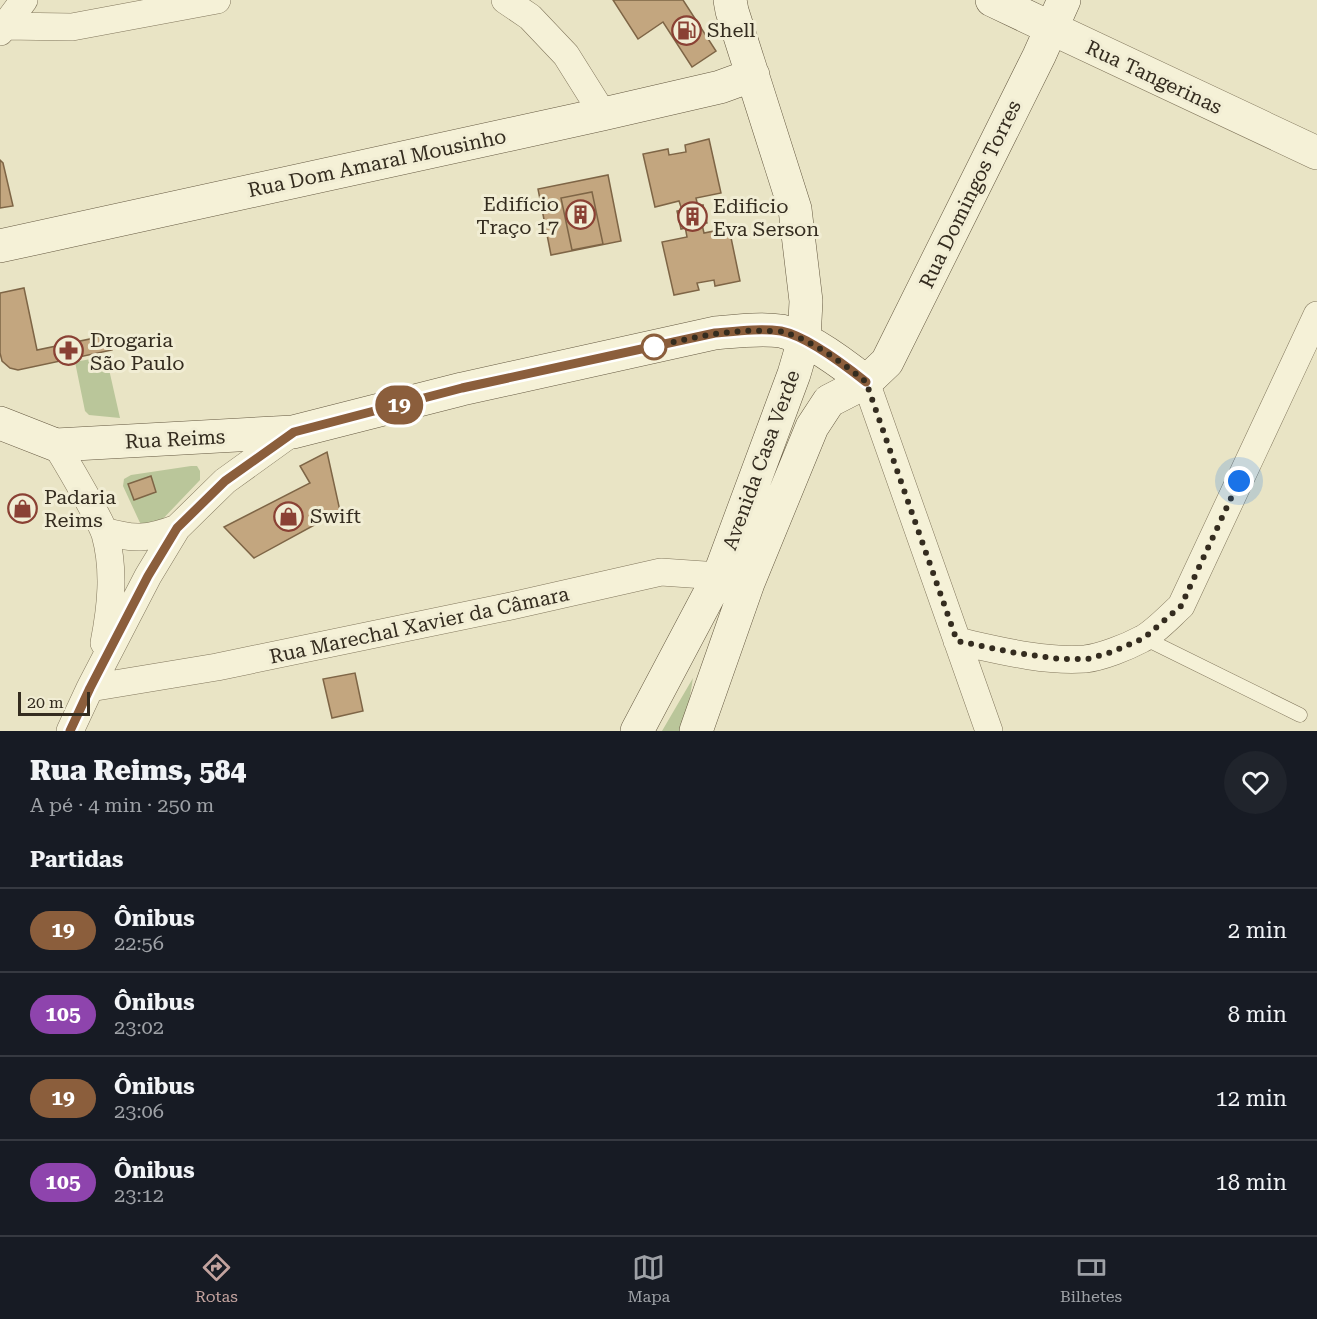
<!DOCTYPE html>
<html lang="pt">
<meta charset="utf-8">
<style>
:root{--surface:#171b24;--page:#20242c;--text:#f1f3f6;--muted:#9ea1a6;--line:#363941;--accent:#c3a39f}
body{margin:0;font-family:"Roboto Serif",serif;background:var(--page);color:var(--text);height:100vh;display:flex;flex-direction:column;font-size:22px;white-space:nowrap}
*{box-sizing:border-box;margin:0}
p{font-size:20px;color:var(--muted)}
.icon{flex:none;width:33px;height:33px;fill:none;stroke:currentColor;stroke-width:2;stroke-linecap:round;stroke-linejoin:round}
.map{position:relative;height:731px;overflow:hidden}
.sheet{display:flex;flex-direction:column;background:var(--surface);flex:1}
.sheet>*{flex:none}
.badge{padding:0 12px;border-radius:20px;font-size:21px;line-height:39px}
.scale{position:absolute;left:18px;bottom:15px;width:72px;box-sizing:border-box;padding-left:6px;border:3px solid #342c1f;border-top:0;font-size:16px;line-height:21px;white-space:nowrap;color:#342c1f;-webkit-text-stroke:4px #f1edd4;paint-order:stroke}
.you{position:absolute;width:30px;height:30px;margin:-15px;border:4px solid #fff;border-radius:50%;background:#1a73e8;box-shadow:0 0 0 9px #1a73e833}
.map>.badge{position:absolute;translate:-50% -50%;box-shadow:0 0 0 3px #fff}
h2{padding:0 30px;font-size:22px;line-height:54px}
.round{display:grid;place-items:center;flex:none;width:63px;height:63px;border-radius:32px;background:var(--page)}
.headline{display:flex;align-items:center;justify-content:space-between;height:102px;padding:0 30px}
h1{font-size:28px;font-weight:800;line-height:45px}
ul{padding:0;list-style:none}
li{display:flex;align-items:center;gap:18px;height:84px;padding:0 30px;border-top:2px solid var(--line)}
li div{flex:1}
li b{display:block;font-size:22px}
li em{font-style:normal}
li .badge{min-width:66px;font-weight:700;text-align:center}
.tabs{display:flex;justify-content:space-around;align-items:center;height:84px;border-top:2px solid var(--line);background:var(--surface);font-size:16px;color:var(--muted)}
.tabs a{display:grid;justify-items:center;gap:3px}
.tabs .active{color:var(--accent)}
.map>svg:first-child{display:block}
.green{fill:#bac69a}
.building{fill:#c3a67f;stroke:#7e6546;stroke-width:1.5}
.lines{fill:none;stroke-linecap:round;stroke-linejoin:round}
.service-casing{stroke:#82775d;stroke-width:15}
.minor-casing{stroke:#82775d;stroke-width:28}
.tertiary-casing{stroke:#82775d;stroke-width:34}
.secondary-casing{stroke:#645840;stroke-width:34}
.service{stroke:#f5f1d7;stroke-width:14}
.minor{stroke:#f5f1d7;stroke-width:27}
.tertiary{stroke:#f5f1d7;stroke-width:33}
.secondary{stroke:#f5f1d7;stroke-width:33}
.line-casing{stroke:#fff;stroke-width:14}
.line{stroke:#8b5e3c;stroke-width:9}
.walk{stroke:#342c1f;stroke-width:6;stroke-dasharray:0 10.8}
.stop-dot{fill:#fff;stroke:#8b5e3c;stroke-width:3}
.labels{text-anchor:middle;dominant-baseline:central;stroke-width:6;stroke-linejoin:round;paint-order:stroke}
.poi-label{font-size:20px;fill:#342c1f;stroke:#f1edd4;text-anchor:start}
.street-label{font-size:20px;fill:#342c1f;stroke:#f1edd4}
</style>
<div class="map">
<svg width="1317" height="731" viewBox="0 0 1317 731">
<rect width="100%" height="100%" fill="#e9e4c5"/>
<!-- green -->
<path class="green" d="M106,356L120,418L89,415L85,411L75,362Z
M191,466H197L200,471V480L157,525H141L123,486L124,479L131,475Z
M693,678L684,731H662Z"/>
<!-- building -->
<path class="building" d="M613,0H683L716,51L692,67L663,22L638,39Z
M709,139L721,193L696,198L704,233L729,228L740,281L715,286L714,280L697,283L699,290L674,295L662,242L687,237L682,210L679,201L655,207L643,154L668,149L669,155L686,152L685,145Z
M0,160L3,163L13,206L0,208Z
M608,175L621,241L551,255L538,189Z
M592,192L603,244L572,250L561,198Z
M703,205L707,223L681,229L677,211Z
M24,288L37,350L109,335L112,350L18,370L10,368L2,361L0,353V293Z
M327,452L340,511L254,558L224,527L310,483L300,466Z
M151,476L156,492L134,500L128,484Z
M355,673L363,711L332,718L323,679Z"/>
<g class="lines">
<defs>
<path id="service" d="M1144,638L1300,715"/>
<path id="minor" d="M505,0L530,17L566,55L603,114
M0,24L4,26L72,27L217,0
M0,32L24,0
M866,382L989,731
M56,445C69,466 81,487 93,509C97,517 102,525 105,534C115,570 111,607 104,643
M104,531C134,540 148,539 177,528
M957,641C998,650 1043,662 1085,659C1102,657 1127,647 1142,639C1154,633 1170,616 1181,606L1317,315
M90,688L217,667L511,606L661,572L719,576L737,580
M70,731L90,688L148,576L177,528L225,481L293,432"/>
<path id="tertiary" d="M1051,28L1317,153"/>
<path id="secondary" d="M992,0L1051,28
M0,246L603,114L720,87L753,75
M0,423L56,445L293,432L462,389L715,333C737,331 760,328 781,331C806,336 846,366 866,382
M637,731L719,576L794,374L804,340L806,301L795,209L732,11L730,0
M696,731L748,583L812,427L829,401L866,382L887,362L1039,56L1064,0"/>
</defs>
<!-- service casing -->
<use href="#service" class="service-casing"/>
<!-- minor casing -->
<use href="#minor" class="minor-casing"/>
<!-- tertiary casing -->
<use href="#tertiary" class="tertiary-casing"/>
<!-- secondary casing -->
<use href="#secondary" class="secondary-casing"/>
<!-- service -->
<use href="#service" class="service"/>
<!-- minor -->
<use href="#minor" class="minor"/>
<!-- tertiary -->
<use href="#tertiary" class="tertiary"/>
<!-- secondary -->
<use href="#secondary" class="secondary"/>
</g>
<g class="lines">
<defs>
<path id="line" d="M70,731L90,688L148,576L177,528L225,481L294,432L462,388L715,333C737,331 760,328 781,331C806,336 846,366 866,382"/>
</defs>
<!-- line casing -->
<use href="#line" class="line-casing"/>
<!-- line -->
<use href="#line" class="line"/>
<!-- walk -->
<path class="walk" d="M654,347L648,348C687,339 726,329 766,331C772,331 779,331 784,332C813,341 843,363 866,382L957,641L1016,653L1060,659H1088L1112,652L1144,638L1181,606L1239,481"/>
</g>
<!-- icons -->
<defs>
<symbol id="fuel-ring" viewBox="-11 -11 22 22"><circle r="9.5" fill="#f1edd4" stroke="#8a4134" stroke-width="1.5"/><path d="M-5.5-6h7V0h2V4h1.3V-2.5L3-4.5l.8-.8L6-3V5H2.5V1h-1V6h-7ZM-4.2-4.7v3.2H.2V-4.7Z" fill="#8a4134"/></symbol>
<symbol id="building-ring" viewBox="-11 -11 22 22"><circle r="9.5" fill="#f1edd4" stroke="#8a4134" stroke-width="1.5"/><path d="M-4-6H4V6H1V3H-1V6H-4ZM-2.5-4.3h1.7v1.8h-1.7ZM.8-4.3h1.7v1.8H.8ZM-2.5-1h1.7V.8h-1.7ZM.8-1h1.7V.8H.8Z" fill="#8a4134"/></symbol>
<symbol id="pharmacy-ring" viewBox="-11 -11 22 22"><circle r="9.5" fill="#f1edd4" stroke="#8a4134" stroke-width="1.5"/><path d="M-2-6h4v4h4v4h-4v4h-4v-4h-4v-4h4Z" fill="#8a4134"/></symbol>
<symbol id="shop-ring" viewBox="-11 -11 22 22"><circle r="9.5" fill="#f1edd4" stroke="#8a4134" stroke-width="1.5"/><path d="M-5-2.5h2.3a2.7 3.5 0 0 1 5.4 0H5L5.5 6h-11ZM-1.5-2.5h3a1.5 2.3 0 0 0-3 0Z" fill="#8a4134"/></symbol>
</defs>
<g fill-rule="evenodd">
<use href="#fuel-ring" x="670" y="14" width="33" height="33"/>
<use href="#building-ring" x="564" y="198" width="33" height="33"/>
<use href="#building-ring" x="676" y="200" width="33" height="33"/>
<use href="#pharmacy-ring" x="52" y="334" width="33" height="33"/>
<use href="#shop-ring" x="6" y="492" width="33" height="33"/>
<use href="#shop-ring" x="272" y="500" width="33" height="33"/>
</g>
<!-- markers -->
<circle class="stop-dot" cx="654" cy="347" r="12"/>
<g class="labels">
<!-- poi labels -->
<g class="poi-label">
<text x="707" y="30">Shell</text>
<text x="559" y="204" text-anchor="end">Edifício<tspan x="559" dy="23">Traço 17</tspan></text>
<text x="713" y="206">Edificio<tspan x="713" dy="23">Eva Serson</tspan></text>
<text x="90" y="340">Drogaria<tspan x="90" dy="23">São Paulo</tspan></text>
<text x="44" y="497">Padaria<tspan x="44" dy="23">Reims</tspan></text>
<text x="310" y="516">Swift</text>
</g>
<!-- street labels -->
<g class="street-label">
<text transform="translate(1154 77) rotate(25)">Rua Tangerinas</text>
<text transform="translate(377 163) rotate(-12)">Rua Dom Amaral Mousinho</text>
<text transform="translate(970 194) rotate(-64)">Rua Domingos Torres</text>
<text transform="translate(175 439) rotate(-3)">Rua Reims</text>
<text transform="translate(761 460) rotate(-70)">Avenida Casa Verde</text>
<text transform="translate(419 625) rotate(-12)">Rua Marechal Xavier da Câmara</text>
</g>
</g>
</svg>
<div class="scale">20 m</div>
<div class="you" style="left:1239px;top:481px"></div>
<b class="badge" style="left:399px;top:405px;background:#8b5e3c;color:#fff">19</b>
</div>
<section class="sheet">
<div class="headline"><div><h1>Rua Reims, 584</h1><p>A pé · 4 min · 250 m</p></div><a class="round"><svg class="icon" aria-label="heart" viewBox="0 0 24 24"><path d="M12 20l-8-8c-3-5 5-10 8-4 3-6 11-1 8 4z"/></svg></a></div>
<h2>Partidas</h2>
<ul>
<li><span class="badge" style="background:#8b5e3c;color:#fff">19</span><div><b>Ônibus</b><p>22:56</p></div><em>2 min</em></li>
<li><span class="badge" style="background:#8e44ad;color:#fff">105</span><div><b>Ônibus</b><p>23:02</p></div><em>8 min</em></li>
<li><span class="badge" style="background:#8b5e3c;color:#fff">19</span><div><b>Ônibus</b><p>23:06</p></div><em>12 min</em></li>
<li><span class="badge" style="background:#8e44ad;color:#fff">105</span><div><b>Ônibus</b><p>23:12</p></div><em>18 min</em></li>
</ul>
</section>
<nav class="tabs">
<a class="active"><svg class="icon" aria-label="directions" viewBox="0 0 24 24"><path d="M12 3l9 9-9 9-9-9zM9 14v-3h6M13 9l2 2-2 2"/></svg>Rotas</a>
<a><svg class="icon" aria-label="map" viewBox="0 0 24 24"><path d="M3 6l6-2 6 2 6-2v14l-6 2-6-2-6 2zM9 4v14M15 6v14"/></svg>Mapa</a>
<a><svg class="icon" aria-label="tickets" viewBox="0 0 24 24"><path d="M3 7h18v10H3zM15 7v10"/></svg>Bilhetes</a>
</nav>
